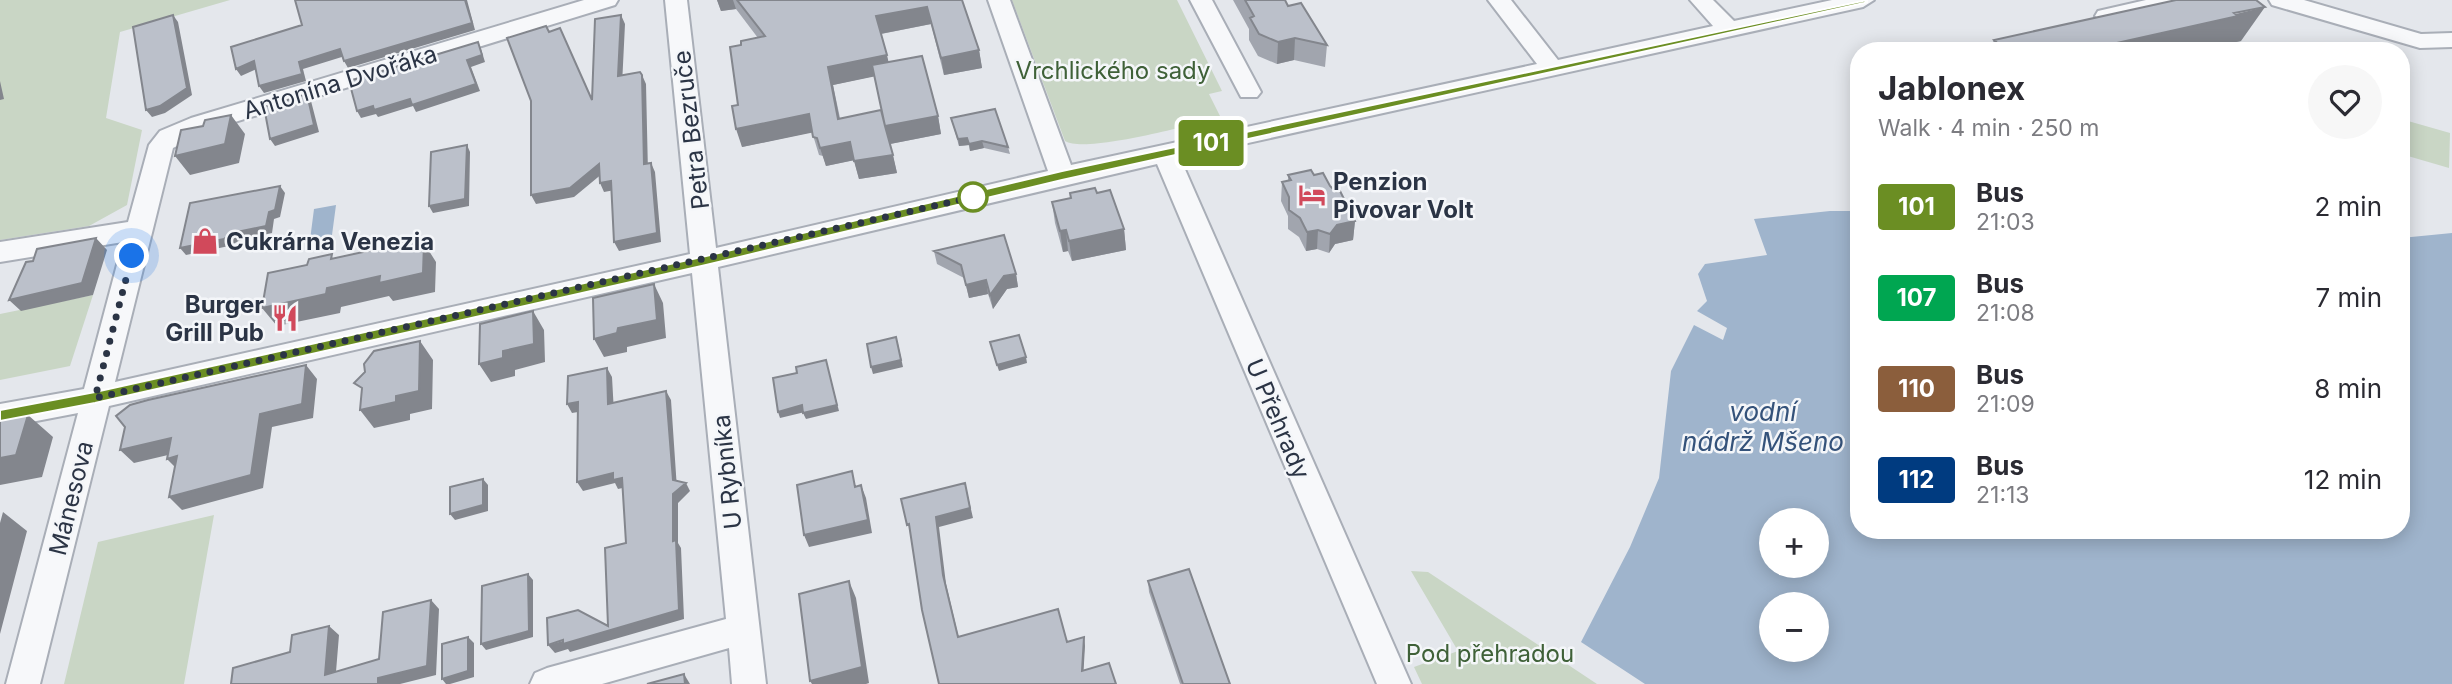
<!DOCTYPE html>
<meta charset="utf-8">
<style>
:root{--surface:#fff;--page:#f7f7f7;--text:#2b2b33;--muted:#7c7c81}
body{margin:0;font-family:Inter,sans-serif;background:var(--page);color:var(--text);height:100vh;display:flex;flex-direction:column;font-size:26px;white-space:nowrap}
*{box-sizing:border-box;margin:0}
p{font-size:23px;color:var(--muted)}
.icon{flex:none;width:38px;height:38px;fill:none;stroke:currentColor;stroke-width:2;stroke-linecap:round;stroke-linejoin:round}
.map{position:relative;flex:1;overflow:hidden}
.side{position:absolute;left:1850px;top:42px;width:560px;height:497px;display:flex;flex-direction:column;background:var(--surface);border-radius:28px;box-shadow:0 4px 18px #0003}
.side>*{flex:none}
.badge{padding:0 14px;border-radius:5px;font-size:24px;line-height:46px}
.controls{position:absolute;left:1759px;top:508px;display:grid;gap:14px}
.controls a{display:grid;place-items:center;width:70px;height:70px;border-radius:50%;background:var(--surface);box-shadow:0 4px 18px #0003;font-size:35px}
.you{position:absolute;width:35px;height:35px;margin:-18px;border:5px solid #fff;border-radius:50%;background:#1a73e8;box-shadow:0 0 0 10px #1a73e833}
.map>.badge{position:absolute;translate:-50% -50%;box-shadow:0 0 0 4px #fff}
.round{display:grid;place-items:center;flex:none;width:74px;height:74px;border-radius:37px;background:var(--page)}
.headline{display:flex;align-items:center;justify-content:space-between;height:119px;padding:0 28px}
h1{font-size:33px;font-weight:700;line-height:52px}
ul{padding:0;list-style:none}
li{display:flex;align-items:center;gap:21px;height:91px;padding:0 28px}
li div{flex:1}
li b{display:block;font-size:26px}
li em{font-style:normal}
li .badge{min-width:77px;font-weight:700;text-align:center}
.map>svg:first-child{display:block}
.green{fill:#c9d6c5}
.water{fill:#9fb4cc;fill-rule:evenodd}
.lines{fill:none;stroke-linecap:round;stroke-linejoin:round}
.minor-casing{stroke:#a9aeb7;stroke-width:4}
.minor{fill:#f7f8fa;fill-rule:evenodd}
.wall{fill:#a1a5ae;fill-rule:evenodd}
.shaded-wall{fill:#83868d}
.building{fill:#bbc0ca;stroke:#83868d;stroke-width:2}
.line{fill:#6b8e23;stroke:#fff;stroke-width:2}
.walk{stroke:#2b3445;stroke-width:7;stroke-dasharray:0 12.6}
.stop-dot{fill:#fff;stroke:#6b8e23;stroke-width:3.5}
.labels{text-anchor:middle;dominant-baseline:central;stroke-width:5;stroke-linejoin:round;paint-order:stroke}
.park-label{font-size:24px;fill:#3f6138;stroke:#f4f6f9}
.street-label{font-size:24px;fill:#2b3445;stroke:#f4f6f9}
.poi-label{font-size:24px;font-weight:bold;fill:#2b3445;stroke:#f4f6f9;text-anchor:start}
.water-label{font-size:26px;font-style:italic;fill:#34527a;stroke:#f4f6f9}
</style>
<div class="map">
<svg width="2452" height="684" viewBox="0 0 2452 684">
<rect width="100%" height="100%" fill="#e4e7ec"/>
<!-- green -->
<path class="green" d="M0,0H230L120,32L106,118L142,130L127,205L89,226L0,240Z
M1012,0H1177L1222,91L1209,94L1221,118C1192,124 1086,154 1065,141Z
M2401,119L2450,133L2449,168L2401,154Z
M93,295L70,366L0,380V314Z
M214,515L184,684H64L98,542Z
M1411,571L1428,572L1597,684H1422L1414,667L1458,651Z"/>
<!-- water -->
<path class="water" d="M336,205L332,235L310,240L314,209Z
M1830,211H1858V530H2401V238L2452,233V684H1645L1581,642L1630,547L1659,478L1671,371L1694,325L1723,340L1727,328L1697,311L1707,301L1698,274L1705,264L1767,255L1754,219ZM1771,520H1816V565H1771ZM1771,604H1816V649H1771Z"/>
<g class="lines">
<defs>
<path id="minor" d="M584,0H618L615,5L209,130L173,148L115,382L690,254L665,0H687L716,248L1048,171L988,0H1010L1071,165L1537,64L1488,0H1511L1558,60L1713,26L1690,0H1713L1734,21L1832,0H1874L1863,7L1180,158L1411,684H1377L1157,164L718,267L766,684H732L729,648L602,684H530L535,673L547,668L726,619L692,273L109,406L40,684H6L78,413L0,428V404L84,389L123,242L0,262V242L128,222L149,145L160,131L191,118Z
M1190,0H1212L1261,92L1257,97H1241Z
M2146,0H2186L2183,5L2106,23L2095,16L2098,11Z
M2269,0H2304L2421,34L2452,33V47L2420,48L2272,5Z"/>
</defs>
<!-- minor casing -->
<use href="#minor" class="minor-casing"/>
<!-- minor -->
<use href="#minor" class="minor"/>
</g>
<!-- wall -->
<path class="wall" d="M717,0H962L979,50L982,68L944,75L931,24L881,34L888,62L938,116L941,134L890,144L897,173L859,179L854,160L826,166L823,156L819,155L812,132L742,147L738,105L741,45L758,38L736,9L721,11ZM874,76L885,126L840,118L833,85Z
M1233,0H1285L1288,6L1327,45L1325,67L1294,60L1277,64L1258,56L1249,40V29Z
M1994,40L2241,41L2217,46L2214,50L2211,51H1988Z
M951,118L1008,147L1010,154L984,148L970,151L969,145L959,146Z
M1288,175H1314L1330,186L1355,221L1353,240L1335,244L1329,253L1317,249L1306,251L1299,237L1288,229V216L1281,201L1282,182L1288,181Z
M1070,193H1097L1124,229L1126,250L1072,261L1068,251L1063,252L1055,223L1052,202L1070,198Z
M934,251L1016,274L1018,287L1007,289L993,309L988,294L969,298L964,278L937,264Z
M1148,581L1230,684H1180L1149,592Z"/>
<!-- shaded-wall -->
<path class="shaded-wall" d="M465,0H467L475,30L348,68L344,61Z
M717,0H733L736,9L721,11Z
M927,7L931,24L880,34L876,16Z
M2265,7L2241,41L2217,46L2214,50L2081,51Z
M173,15L178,22L192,95L165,113L152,117L146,110Z
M621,15L625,24L622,85L618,76Z
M1295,38L1294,60L1277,64L1278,42Z
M478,42L481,49L485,62L471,67L480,91L416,112L413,106L378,117L376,114L361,118L357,111L373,106L410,99L467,60Z
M340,49L345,56L303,69L306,81L264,93L259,86L299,62Z
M979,50L982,68L944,75L941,58Z
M887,55L891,73L833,85L843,137L838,119L828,67Z
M254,61L259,68L241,76L236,69Z
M642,75L646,84L648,173L644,164Z
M0,81L4,99L0,100Z
M307,94L311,101L319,132L275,146L270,139Z
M809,114L815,132L742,147L736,129Z
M231,115L245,134L239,163L190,175L175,156Z
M938,116L941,134L890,144L885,126Z
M967,138L969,145L959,146L958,139Z
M982,141L984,148L970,151L969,144Z
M850,142L855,160L826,166L820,148Z
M467,145L470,152L469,206L433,213L429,206Z
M893,155L897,173L859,179L854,161Z
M651,163L655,172L661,242L619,251L614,242Z
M599,164L603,173L574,197L536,204L531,195Z
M611,181L615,190L604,192L600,183Z
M280,186L285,193L280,217L274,219L272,233L243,239L229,246L186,255L180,248L269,212Z
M1355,221L1353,240L1335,244L1329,253L1330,234L1337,225Z
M1124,229L1126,250L1072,261L1069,241Z
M1066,230L1068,251L1063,252L1060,231Z
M1318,230L1317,249L1306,251L1307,232Z
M96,238L107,250L93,295L21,311L9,300Z
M418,240L424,249V243L436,262L435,292L393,301L389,296L341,307L340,313L277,326L262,308L327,288L418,244Z
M1016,274L1018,287L1007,289L993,309L990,295L1004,276Z
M986,280L988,294L969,298L966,285Z
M654,284L663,303L666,338L627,347V352L604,357L594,339L618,328Z
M533,311L544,330L545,362L515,370V376L491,382L479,364L503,351Z
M420,341L433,360L432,409L410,414V420L374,428L360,410Z
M898,344L903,367L873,374L871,367Z
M1026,357L1027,363L999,371L997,365Z
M826,360L839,411L806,419L803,413Z
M306,365L317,379L313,418L272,427L263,488L182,510L169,497L260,414Z
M607,368L612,377L614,413L608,404Z
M666,391L671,400L677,489L673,480Z
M578,402L584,411L572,413L567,404Z
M802,405L805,412L780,418L778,412Z
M28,415L53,437L42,477L0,485V458Z
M171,438L185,451L134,463L120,450Z
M177,456L180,472L167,459Z
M613,473L622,478L627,487L618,489L615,483L583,491L577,482Z
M483,479L488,485V511L455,520L450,514Z
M686,483L690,491L678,503V543L681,548L684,619L570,652L568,649L555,653L548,645L679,610L673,541V494Z
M965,483L973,518L939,527L946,584L961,647L943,575L936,517Z
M861,485L866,498L872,533L809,547L804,535Z
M3,512L27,531L0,634V523Z
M528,574L533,580V637L486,650L481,644Z
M849,581L856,598L869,683L866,684H812L810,681Z
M431,600L439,609L436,675L400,684H378V678Z
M329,626L339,635L335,684L325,675Z
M468,637L474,643V677L450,684H446L442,679Z
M1084,637L1085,646L1083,680L1082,671Z
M684,674L690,684H685Z"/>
<!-- building -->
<path class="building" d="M295,0H465L472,23L344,61L340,49L299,62L302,74L259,86L254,61L236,69L231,47L302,25Z
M737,0H962L979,50L941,58L927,7L876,16L887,55L828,67L838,119L881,110L885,126L872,65L922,56L938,116L885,126L893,155L854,161L850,142L820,148L817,138L813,137L809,114L736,129L732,106L738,105L730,47L741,45V41L765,36Z
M1245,0H1285L1288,6L1301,3L1327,45L1295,38L1278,42L1259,34L1250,18L1254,16Z
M2176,0H2256L2265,7L2234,13L2238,16L2081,51H2006L1994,40Z
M173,15L187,88L160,106L146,110L133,27Z
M621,15L618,76L640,72L642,75L644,164L651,163L657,233L614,242L611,181L600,183L599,164L570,188L531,195V101L507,38L546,26L549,32L560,28L592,100L595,19Z
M478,42L482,55L467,60L476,84L412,105L410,99L374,110L373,106L357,111L349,81Z
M307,94L314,125L270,139L264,107Z
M995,109L1008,147L982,141L969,144L967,138L958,139L951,118Z
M231,115L225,144L175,156L181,130L203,126L205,120Z
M467,145L465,199L429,206L431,152Z
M1311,170L1314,175L1323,173L1330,186L1336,192L1340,191L1355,221L1337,225L1330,234L1318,230L1307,232L1300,218L1289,210V197L1282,182L1291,180L1288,175Z
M280,186L275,210L269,212L266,226L237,232L224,239L180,248L190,203Z
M1095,188L1097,193L1110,190L1124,229L1069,241L1066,230L1060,231L1052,202L1071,198L1070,193Z
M1004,235L1016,274L1004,276L990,295L986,280L966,285L961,265L934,251Z
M96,238L82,283L9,300L26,262L33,261L37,249Z
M418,240V244L424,243L423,273L379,283L380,276L327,288L326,294L262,308L268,273L307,265L309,259L332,254L331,259Z
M654,284L657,320L618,328L617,333L594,339L593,298Z
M533,311L534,344L503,351V358L479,364L480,324Z
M1019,335L1026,357L997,365L990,342Z
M896,337L901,360L871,367L867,344Z
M420,341L419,391L396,396V402L360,410L362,388L354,383L365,372L364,364L374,351Z
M826,360L837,405L803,413L802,405L778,412L773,378L797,373L796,367Z
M306,365L302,404L260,414L251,475L169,497L177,456L167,459L171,438L120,450L125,427L116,416L130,405L148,400Z
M607,368L608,404L666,391L673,480L686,483L673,494V541L676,540L679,610L563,644V640L548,645L547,618L578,610L608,626L605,548L626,543L622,478L613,480V473L577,482L578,402L567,404L568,376Z
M28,415L16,455L0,458V420Z
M852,471L855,487L861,485L868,520L804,535L797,485Z
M483,479V505L450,514V487Z
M965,483L970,508L936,517L943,575L958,637L1058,609L1067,642L1084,637L1082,671L1109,663L1116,684H939L922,610L909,524L907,525L901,499Z
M1189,569L1230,684H1183L1148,581Z
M528,574L529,631L481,644L482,586Z
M849,581L862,667L810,681L799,594Z
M431,600L427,666L378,678V684H231L233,668L290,652L292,635L329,626L325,675L379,659L383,612Z
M468,637V671L442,679V644Z
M684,674L685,684H647Z"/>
<!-- line -->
<path class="line" d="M1864,3L1062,180L706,265L95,403L0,421V410L95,392L706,256L1062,171L1867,0V2Z"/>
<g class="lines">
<!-- walk -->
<path class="walk" d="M132,256L95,398L973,197"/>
</g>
<!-- icons -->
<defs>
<symbol id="hotel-bare" viewBox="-9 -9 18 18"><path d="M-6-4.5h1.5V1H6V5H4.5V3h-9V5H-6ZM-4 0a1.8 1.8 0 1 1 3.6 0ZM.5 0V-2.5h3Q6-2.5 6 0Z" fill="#d1495b" stroke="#f4f6f9" stroke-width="2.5" paint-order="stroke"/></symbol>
<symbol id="shop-bare" viewBox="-9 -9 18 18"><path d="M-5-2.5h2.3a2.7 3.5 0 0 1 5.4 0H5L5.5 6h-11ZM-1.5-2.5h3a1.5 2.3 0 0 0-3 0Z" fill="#d1495b" stroke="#f4f6f9" stroke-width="2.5" paint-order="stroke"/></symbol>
<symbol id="restaurant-bare" viewBox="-9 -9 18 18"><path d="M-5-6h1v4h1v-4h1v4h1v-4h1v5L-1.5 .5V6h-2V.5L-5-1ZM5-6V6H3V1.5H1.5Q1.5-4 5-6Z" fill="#d1495b" stroke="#f4f6f9" stroke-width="2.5" paint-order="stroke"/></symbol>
</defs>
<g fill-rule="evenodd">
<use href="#hotel-bare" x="1293" y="176" width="38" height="38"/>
<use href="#shop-bare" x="186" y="222" width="38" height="38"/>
<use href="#restaurant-bare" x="266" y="299" width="38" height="38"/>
</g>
<!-- markers -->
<circle class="stop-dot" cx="973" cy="197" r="14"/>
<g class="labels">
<!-- park labels -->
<g class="park-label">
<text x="1113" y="70">Vrchlického sady</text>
<text x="1490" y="653">Pod přehradou</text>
</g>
<!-- street labels -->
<g class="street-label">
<text transform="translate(340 82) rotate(-17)">Antonína Dvořáka</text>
<text transform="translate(691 130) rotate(-97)">Petra Bezruče</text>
<text transform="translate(1278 419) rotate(67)">U Přehrady</text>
<text transform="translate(727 472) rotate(-96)">U Rybníka</text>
<text transform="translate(71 498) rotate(-76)">Mánesova</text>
</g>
<!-- poi labels -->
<g class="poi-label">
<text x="1333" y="181">Penzion<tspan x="1333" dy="28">Pivovar Volt</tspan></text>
<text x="226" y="241">Cukrárna Venezia</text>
<text x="264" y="304" text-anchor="end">Burger<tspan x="264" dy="28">Grill Pub</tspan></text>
</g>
<!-- water labels -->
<g class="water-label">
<text x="1763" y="411">vodní<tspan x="1763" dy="30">nádrž Mšeno</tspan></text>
</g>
</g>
</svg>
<div class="controls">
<a>+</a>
<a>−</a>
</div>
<div class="you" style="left:132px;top:256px"></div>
<b class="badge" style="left:1211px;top:143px;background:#6b8e23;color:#fff">101</b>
<section class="side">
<div class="headline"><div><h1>Jablonex</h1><p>Walk · 4 min · 250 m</p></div><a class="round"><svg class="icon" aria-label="heart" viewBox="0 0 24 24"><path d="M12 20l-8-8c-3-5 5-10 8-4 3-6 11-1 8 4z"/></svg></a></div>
<ul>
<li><span class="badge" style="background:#6b8e23;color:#fff">101</span><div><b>Bus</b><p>21:03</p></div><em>2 min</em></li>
<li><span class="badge" style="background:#00a651;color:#fff">107</span><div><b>Bus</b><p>21:08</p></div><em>7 min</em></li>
<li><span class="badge" style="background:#8b5e3c;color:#fff">110</span><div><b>Bus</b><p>21:09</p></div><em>8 min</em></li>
<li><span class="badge" style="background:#003b80;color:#fff">112</span><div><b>Bus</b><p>21:13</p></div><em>12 min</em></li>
</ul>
</section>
</div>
